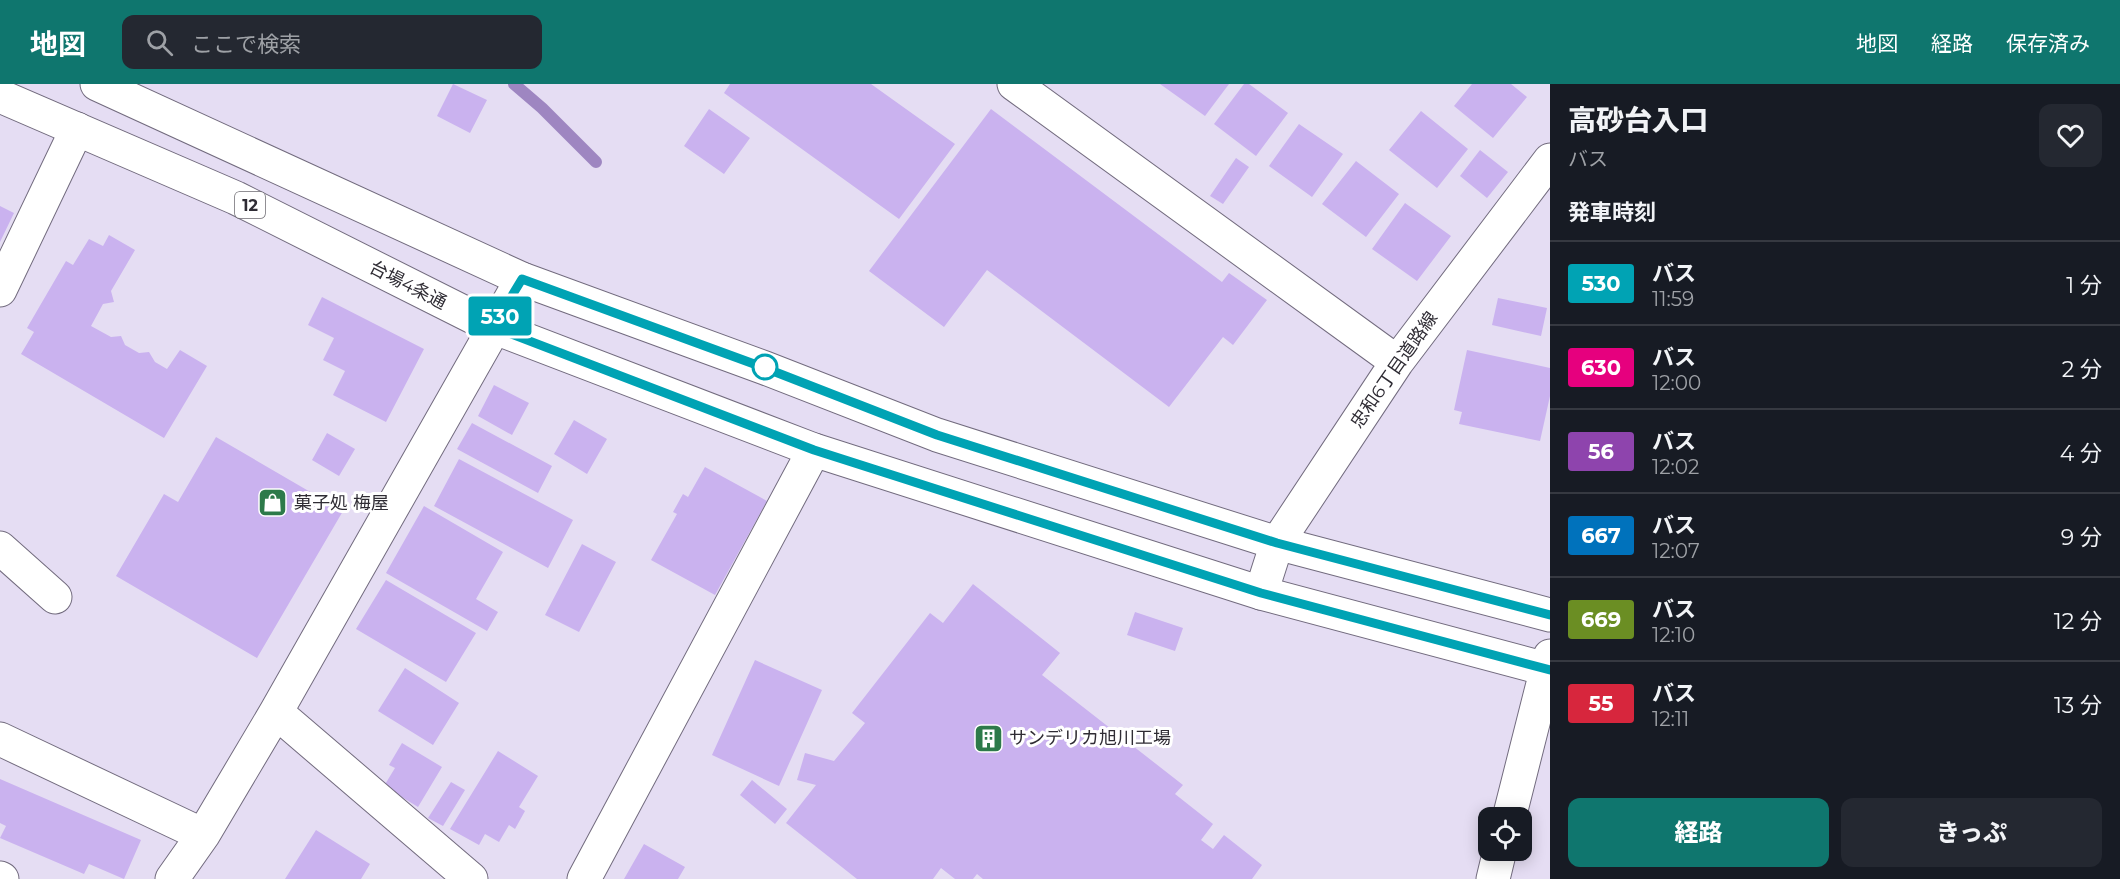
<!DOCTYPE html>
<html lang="ja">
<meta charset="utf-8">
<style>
:root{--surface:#171b24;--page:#242831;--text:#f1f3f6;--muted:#9ea1a6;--line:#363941;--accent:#0f766e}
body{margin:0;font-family:Montserrat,"Noto Sans JP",sans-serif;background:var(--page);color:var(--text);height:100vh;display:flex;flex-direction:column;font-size:22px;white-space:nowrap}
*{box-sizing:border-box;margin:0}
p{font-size:20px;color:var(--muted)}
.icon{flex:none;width:33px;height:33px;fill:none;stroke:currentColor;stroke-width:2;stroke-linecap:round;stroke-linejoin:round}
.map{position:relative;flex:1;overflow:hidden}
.panel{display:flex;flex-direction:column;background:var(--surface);width:570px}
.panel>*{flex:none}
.badge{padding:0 12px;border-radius:4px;font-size:21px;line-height:39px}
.controls{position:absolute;left:1478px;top:723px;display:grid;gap:12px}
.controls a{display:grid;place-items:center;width:54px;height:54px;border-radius:12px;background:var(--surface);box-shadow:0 3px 15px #0003;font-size:30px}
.map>.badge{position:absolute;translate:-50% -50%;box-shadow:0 0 0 3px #fff}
h2{padding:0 18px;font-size:22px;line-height:54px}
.round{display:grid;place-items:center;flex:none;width:63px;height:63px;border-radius:12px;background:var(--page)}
.summary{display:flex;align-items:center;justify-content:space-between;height:102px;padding:0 18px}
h1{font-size:28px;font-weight:800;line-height:45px}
.action{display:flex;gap:12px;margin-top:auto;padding:12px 18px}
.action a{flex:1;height:69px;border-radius:12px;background:var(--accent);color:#fff;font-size:24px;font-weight:800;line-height:69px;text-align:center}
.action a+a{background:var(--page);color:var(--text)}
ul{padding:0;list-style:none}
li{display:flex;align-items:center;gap:18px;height:84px;padding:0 18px;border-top:2px solid var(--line)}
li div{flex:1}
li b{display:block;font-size:22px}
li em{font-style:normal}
li .badge{min-width:66px;font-weight:700;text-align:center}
header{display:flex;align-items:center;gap:36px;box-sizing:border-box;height:84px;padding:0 30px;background:var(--accent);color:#fff}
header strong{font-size:28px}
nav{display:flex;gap:33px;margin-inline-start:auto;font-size:21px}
.search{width:420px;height:54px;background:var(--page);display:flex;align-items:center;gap:15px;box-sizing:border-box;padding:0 21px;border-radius:12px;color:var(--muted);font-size:22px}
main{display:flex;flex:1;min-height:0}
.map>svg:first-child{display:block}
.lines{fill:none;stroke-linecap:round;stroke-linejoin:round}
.stream{stroke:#9e86c1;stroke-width:12}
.building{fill:#cab2ef}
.minor-casing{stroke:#726b7e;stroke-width:35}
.highway-casing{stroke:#726b7e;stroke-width:35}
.minor{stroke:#fff;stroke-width:33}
.highway{stroke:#fff;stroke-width:33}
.line-casing{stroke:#fff;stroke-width:14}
.line{stroke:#00a3b4;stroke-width:9}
.stop-dot{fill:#fff;stroke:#00a3b4;stroke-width:3}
.labels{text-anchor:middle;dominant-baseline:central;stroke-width:6;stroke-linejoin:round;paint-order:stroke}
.shield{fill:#fff;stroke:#6d6b71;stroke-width:1.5}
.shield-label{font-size:16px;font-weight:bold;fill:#2f2c34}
.street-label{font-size:18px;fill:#2f2c34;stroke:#fff}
.poi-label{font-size:18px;fill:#2f2c34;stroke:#fff;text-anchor:start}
</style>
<header>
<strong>地図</strong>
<div class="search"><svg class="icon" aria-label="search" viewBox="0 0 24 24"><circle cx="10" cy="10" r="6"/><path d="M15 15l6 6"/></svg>ここで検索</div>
<nav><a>地図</a><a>経路</a><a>保存済み</a></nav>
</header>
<main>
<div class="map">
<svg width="1550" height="795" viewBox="0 0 1550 795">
<rect width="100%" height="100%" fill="#e5ddf3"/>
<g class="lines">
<!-- stream -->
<path class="stream" d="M514,0L542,24L596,78"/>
</g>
<!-- building -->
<path class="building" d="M453,0L487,16L470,49L437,32Z
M730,0H871L955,60L899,135L724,9Z
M1160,0H1229L1205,32Z
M1244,0H1249L1288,29L1256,72L1214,40Z
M1472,0H1511L1527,13L1493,54L1454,22Z
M709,25L750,54L724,90L684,62Z
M991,25L1222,198L1229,189L1267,216L1233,261L1223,253L1169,323L987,186L944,243L869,187Z
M1421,27L1468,65L1437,104L1389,66Z
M1299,40L1343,70L1312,113L1269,82Z
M1480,66L1508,88L1487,114L1460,92Z
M1236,74L1249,83L1223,120L1210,112Z
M1356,77L1399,110L1366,153L1322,120Z
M1405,119L1451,152L1417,197L1372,165Z
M0,122L14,129L0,158Z
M109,151L135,166L111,207L114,218L103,220L91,242L111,253L121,252L125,261L139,269L149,268L155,278L167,285L180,266L207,282L164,354L21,270L34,248L27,244L66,177L73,181L89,155L103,162Z
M322,213L424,265L386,338L333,311L345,287L323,276L334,254L308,241Z
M1498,214L1547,224L1541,252L1492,241Z
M1467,266L1550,284V312L1540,357L1459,340L1462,328L1454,326Z
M494,301L529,319L512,351L478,332Z
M574,336L607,355L587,390L554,370Z
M472,339L552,382L538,409L457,365Z
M327,349L355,365L339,392L312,376Z
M216,353L343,427L257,574L116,492L164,410L178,418Z
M459,375L573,436L548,484L434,422Z
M705,383L767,417L715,511L651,476L677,430L673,428L683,410L688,413Z
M424,422L503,468L476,515L498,528L487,547L386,489Z
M582,460L616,478L579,548L545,531Z
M386,496L476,549L446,598L356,545Z
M973,500L1060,569L1042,591L1183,701L1175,710L1213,740L1201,756L1213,765L1224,751L1262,781L1252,795H983L977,790L973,795H955L941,784L933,795H857L786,739L816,701L797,696L805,669L834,677L865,639L852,629L930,529L943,539Z
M1135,528L1183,544L1175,567L1127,551Z
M755,576L822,606L779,702L712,671Z
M405,584L459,619L433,661L378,627Z
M402,659L442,683L418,723L384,702L395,684L389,681Z
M498,667L538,692L519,723L525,727L515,745L509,741L499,758L485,750L479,761L450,745Z
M0,695L141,756L124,795L89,780L84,790L0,754L6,742L0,739Z
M752,696L787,725L775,740L740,711Z
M451,698L465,706L443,742L428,734Z
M316,746L370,780L361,795H285Z
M644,760L685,783L678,795H624Z"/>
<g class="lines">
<defs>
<path id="minor" d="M1014,0L1397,278
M0,206L77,45
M0,464L55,513
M1261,509L1277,459L1397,278L1550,76
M276,628L471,795
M0,655L203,751
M1509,734L1550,572
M0,794L2,795
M172,795L203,751L276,628L522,195
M584,795L814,366
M1493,795L1500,766"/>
<path id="highway" d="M97,0L522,195L765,284L937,351L1277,459L1550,531
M0,12L236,114L493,243L814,366L1261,509L1550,586"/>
</defs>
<!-- minor casing -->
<use href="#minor" class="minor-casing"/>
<!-- highway casing -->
<use href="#highway" class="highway-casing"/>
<!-- minor -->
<use href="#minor" class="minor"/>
<!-- highway -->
<use href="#highway" class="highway"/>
</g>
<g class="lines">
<defs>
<path id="line" d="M1550,531L1277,459L937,351L765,284L522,195L493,243L814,366L1261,509L1550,586"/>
</defs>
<!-- line casing -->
<use href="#line" class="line-casing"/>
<!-- line -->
<use href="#line" class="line"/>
</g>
<!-- icons -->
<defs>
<symbol id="shop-square" viewBox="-11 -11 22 22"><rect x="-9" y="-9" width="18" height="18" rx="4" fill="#2d7a4a" stroke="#fff"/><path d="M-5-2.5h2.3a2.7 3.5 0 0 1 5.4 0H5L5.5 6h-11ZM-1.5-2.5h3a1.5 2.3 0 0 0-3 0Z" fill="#fff"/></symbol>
<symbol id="building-square" viewBox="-11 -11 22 22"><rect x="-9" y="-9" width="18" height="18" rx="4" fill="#2d7a4a" stroke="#fff"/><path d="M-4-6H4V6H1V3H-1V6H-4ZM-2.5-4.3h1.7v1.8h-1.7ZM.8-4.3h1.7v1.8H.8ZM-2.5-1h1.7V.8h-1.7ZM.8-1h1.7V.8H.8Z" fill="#fff"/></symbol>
</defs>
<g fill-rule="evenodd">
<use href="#shop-square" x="256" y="402" width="33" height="33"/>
<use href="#building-square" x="972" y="638" width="33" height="33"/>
</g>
<!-- markers -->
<circle class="stop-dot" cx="765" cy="283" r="12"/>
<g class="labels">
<!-- shield labels -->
<rect class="shield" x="235" y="108" width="30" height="26" rx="4.5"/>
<g class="shield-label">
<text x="250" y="121">12</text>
</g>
<!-- street labels -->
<g class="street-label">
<text transform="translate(408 201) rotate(27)">台場4条通</text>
<text transform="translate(1394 286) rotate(-55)">忠和6丁目道路線</text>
</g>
<!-- poi labels -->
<g class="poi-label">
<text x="294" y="419">菓子処 梅屋</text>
<text x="1009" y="654">サンデリカ旭川工場</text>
</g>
</g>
</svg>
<div class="controls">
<a><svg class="icon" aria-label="locate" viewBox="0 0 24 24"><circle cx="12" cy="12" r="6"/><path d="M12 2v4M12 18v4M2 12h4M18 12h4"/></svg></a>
</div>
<b class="badge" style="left:500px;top:232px;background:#00a3b4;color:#fff">530</b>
</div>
<section class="panel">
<div class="summary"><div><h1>高砂台入口</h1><p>バス</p></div><a class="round"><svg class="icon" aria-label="heart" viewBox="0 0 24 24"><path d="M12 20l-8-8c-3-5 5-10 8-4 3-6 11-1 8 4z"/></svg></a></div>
<h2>発車時刻</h2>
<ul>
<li><span class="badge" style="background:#00a3b4;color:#fff">530</span><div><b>バス</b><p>11:59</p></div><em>1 分</em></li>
<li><span class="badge" style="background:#e6007e;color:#fff">630</span><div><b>バス</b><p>12:00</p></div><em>2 分</em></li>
<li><span class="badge" style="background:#8e44ad;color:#fff">56</span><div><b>バス</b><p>12:02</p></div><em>4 分</em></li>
<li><span class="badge" style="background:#0072bc;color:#fff">667</span><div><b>バス</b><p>12:07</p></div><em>9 分</em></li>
<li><span class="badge" style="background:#6b8e23;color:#fff">669</span><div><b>バス</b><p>12:10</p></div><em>12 分</em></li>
<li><span class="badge" style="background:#d7263d;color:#fff">55</span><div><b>バス</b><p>12:11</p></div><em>13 分</em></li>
</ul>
<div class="action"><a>経路</a><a>きっぷ</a></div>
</section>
</main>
